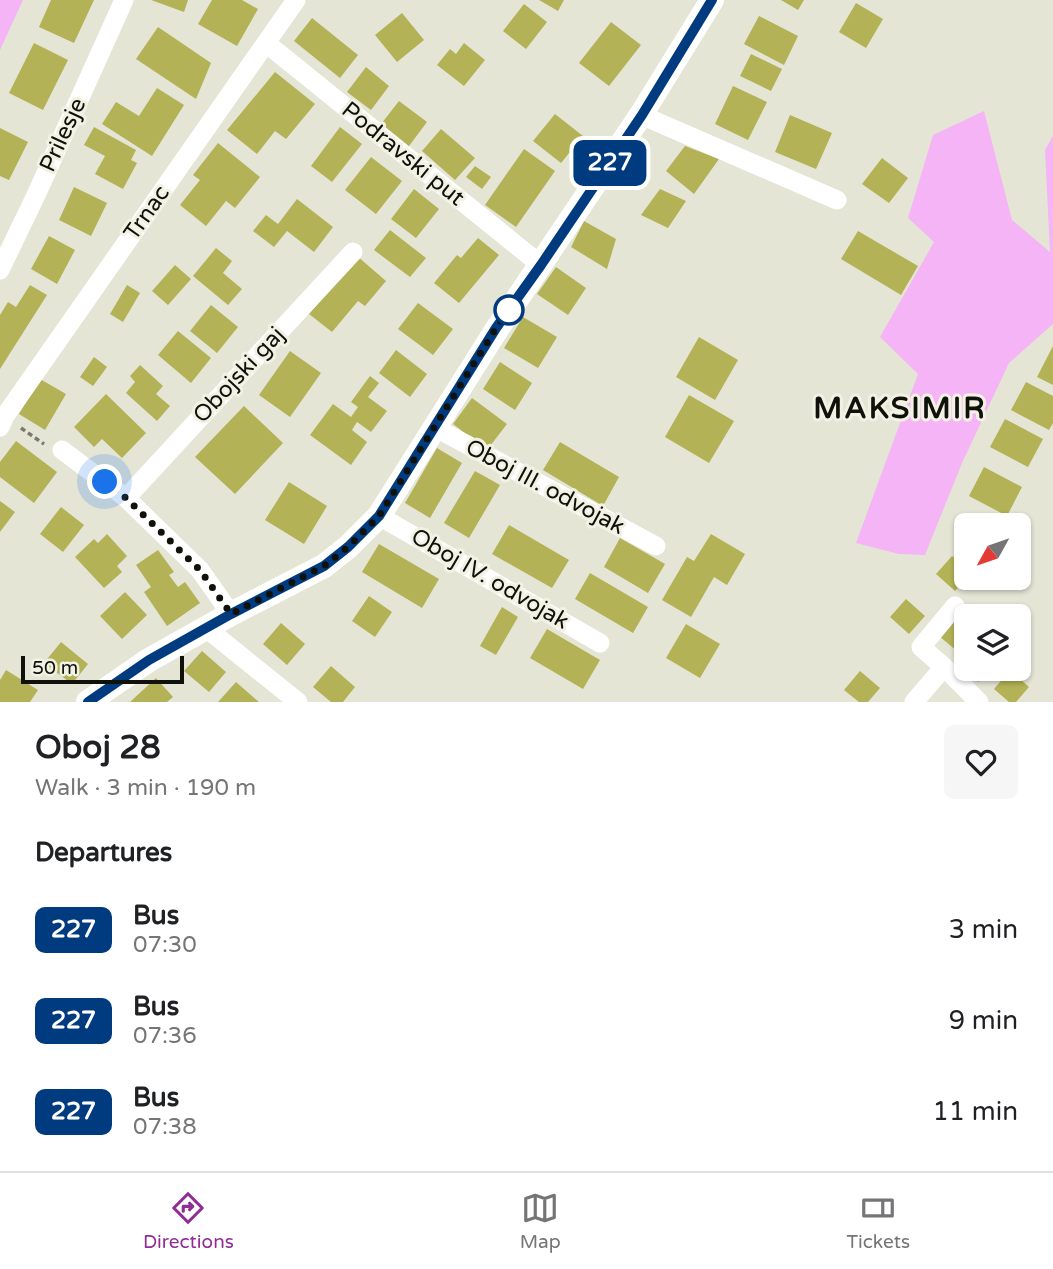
<!DOCTYPE html>
<meta charset="utf-8">
<style>
:root{--surface:#fff;--page:#f6f6f6;--text:#202124;--muted:#757577;--line:#e0e0e0;--accent:#902e95}
body{margin:0;font-family:"Varela Round",sans-serif;background:var(--page);color:var(--text);height:100vh;display:flex;flex-direction:column;font-size:26px;white-space:nowrap}
*{box-sizing:border-box;margin:0}
p{font-size:23px;color:var(--muted)}
.icon{flex:none;width:38px;height:38px;fill:none;stroke:currentColor;stroke-width:2;stroke-linecap:round;stroke-linejoin:round}
.map{position:relative;height:702px;overflow:hidden}
.details{display:flex;flex-direction:column;background:var(--surface);flex:1}
.details>*{flex:none}
.badge{padding:0 14px;border-radius:10px;font-size:24px;line-height:46px}
.needle{width:46px;rotate:230deg}
.tools{position:absolute;left:954px;top:513px;display:grid;gap:14px}
.tools a{display:grid;place-items:center;width:77px;height:77px;border-radius:10px;background:var(--surface);box-shadow:0 2px 5px #0004;font-size:35px}
.scale{position:absolute;left:21px;bottom:18px;width:163px;box-sizing:border-box;padding-left:7px;border:4px solid #11110c;border-top:0;font-size:19px;line-height:24px;white-space:nowrap;color:#11110c;-webkit-text-stroke:5px #f2f2e4;paint-order:stroke}
.you{position:absolute;width:35px;height:35px;margin:-18px;border:5px solid #fff;border-radius:50%;background:#1a73e8;box-shadow:0 0 0 10px #1a73e833}
.map>.badge{position:absolute;translate:-50% -50%;box-shadow:0 0 0 4px #fff}
h2{padding:0 35px;font-size:26px;line-height:63px}
.round{display:grid;place-items:center;flex:none;width:74px;height:74px;border-radius:10px;background:var(--page)}
.headline{display:flex;align-items:center;justify-content:space-between;height:119px;padding:0 35px}
h1{font-size:33px;font-weight:800;line-height:52px}
ul{padding:0;list-style:none}
li{display:flex;align-items:center;gap:21px;height:91px;padding:0 35px}
li div{flex:1}
li b{display:block;font-size:26px}
li em{font-style:normal}
li .badge{min-width:77px;font-weight:700;text-align:center}
.tab-bar{display:flex;justify-content:space-around;align-items:center;height:98px;border-top:2px solid var(--line);background:var(--surface);font-size:19px;color:var(--muted)}
.tab-bar a{display:grid;justify-items:center;gap:4px}
.tab-bar .current{color:var(--accent)}
.map>svg:first-child{display:block}
.green{fill:#f4b4f5}
.building{fill:#b3b256}
.lines{fill:none;stroke-linecap:round;stroke-linejoin:round}
.path{stroke:#79796f;stroke-width:3.5;stroke-dasharray:5 3.5;stroke-linecap:butt}
.minor{stroke:#fff;stroke-width:19}
.tertiary{stroke:#fff;stroke-width:24}
.line-casing{stroke:#fff;stroke-width:16}
.line{stroke:#003b80;stroke-width:10}
.walk{stroke:#11110c;stroke-width:7;stroke-dasharray:0 12.6}
.stop-dot{fill:#fff;stroke:#003b80;stroke-width:3.5}
.labels{text-anchor:middle;dominant-baseline:central;stroke-width:6;stroke-linejoin:round;paint-order:stroke}
.street-label{font-size:23px;fill:#11110c;stroke:#f2f2e4}
.district-label{font-size:30px;font-weight:bold;letter-spacing:2px;fill:#11110c;stroke:#f2f2e4}
</style>
<div class="map">
<svg width="1053" height="702" viewBox="0 0 1053 702">
<rect width="100%" height="100%" fill="#e5e5d6"/>
<!-- green -->
<path class="green" d="M0,0H23L0,50Z
M984,111L1012,220L1050,252L1045,150L1053,136V324L1009,363L962,463L925,555L899,554L856,543L918,374L880,337L934,242L908,218L933,135Z"/>
<!-- building -->
<path class="building" d="M51,0H94L74,43L39,27Z
M151,0H188L184,12Z
M212,0H242L258,9L237,46L198,24Z
M539,0H564L558,11Z
M781,0H804L798,10Z
M856,3L883,19L866,48L839,32Z
M524,4L547,22L526,49L503,31Z
M402,13L424,40L397,62L375,35Z
M759,16L798,36L784,65L744,44Z
M312,18L358,55L340,78L294,41Z
M611,22L641,45L609,86L579,63Z
M158,27L211,63L196,99L136,59Z
M34,43L68,60L43,110L9,93Z
M464,43L485,60L464,86L437,65L450,49L456,54Z
M751,54L782,69L771,91L740,76Z
M366,67L389,86L371,110L347,92Z
M275,72L315,104L286,139L275,131L257,154L227,130Z
M733,86L767,102L748,140L715,124Z
M157,88L184,105L152,156L102,124L116,102L139,116Z
M399,101L427,122L406,150L378,128Z
M555,114L583,136L561,163L533,141Z
M790,115L832,133L816,169L775,152Z
M94,127L136,150L131,160L137,163L123,189L95,174L105,156L84,145Z
M340,127L362,144L332,182L311,166Z
M0,128L28,142L9,180L0,176Z
M441,129L475,158L455,180L422,151Z
M218,143L260,177L235,208L226,201L206,226L180,205L200,180L193,175Z
M685,146L719,159L694,194L666,171Z
M524,149L555,171L516,227L485,205Z
M371,157L402,181L376,214L345,190Z
M882,158L908,178L889,203L862,184Z
M475,166L491,177L482,189L466,177Z
M74,187L107,203L91,236L59,220Z
M414,189L439,209L416,238L391,219Z
M660,189L686,201L668,228L641,215Z
M297,199L333,227L314,252L287,231L274,247L253,231L266,215L278,224Z
M584,221L616,239L607,269L571,247Z
M390,230L426,258L410,277L374,250Z
M858,231L918,266L901,295L841,259Z
M49,236L75,250L57,284L31,269Z
M478,238L499,255L459,303L434,283L457,255L461,258Z
M216,248L232,261L223,273L242,289L228,305L193,276Z
M357,256L386,281L365,306L358,301L332,332L309,314Z
M175,265L191,279L168,305L152,291Z
M556,267L586,288L568,315L537,294Z
M30,285L47,295L0,369V315L8,302L16,307Z
M127,285L140,293L123,322L110,314Z
M418,303L453,329L433,355L398,329Z
M211,305L238,327L217,353L190,331Z
M523,317L557,337L538,368L504,348Z
M178,331L211,358L191,383L158,355Z
M699,337L738,360L715,400L676,377Z
M1053,346V385L1037,377Z
M396,350L427,374L410,397L379,373Z
M290,351L321,373L290,417L259,395Z
M94,357L107,367L93,386L80,377Z
M500,362L532,383L515,410L483,389Z
M140,365L163,386L156,394L170,406L157,421L126,393L135,382L130,376Z
M370,376L379,383L368,397L387,411L371,432L357,422L352,430L367,442L351,465L310,435L333,404L351,417L358,407L351,402Z
M40,379L66,394L45,430L19,414Z
M1026,382L1053,396V423L1049,430L1011,410Z
M106,394L146,433L122,458L102,439L94,447L74,427Z
M689,395L734,421L709,463L665,437Z
M472,398L507,424L487,450L453,424Z
M244,406L283,443L235,494L195,457Z
M1005,419L1043,439L1028,467L990,447Z
M16,441L57,472L34,503L0,477V462Z
M560,442L619,477L603,506L543,470Z
M437,448L462,463L430,518L405,503Z
M984,467L1022,487L1007,516L969,496Z
M475,471L500,485L469,538L444,523Z
M289,482L327,506L304,544L265,520Z
M0,501L15,512L0,532Z
M61,507L84,525L63,552L40,534Z
M509,525L569,560L552,588L492,554Z
M107,534L127,556L117,566L122,572L104,588L75,557L94,539L98,543Z
M711,534L745,554L727,585L714,577L691,617L662,600L687,557L694,561Z
M620,538L665,564L648,593L604,567Z
M379,544L439,579L422,608L362,572Z
M158,550L174,572L169,575L178,587L185,582L200,603L167,626L144,592L151,587L136,565Z
M952,556L966,568V579L955,591L936,574Z
M590,573L648,607L633,633L575,599Z
M125,592L147,615L122,639L100,616Z
M369,596L392,612L375,637L352,621Z
M906,599L925,616L909,634L890,617Z
M502,607L518,617L496,655L480,646Z
M955,617L966,627V643L958,652L939,636Z
M281,623L305,644L287,665L263,644Z
M686,624L720,644L700,678L666,658Z
M547,629L600,660L583,689L530,658Z
M61,642L88,664L72,684L44,663Z
M202,651L226,672L209,692L184,671Z
M966,656V668H989L978,682L958,665Z
M331,666L355,687L343,702H331L313,687Z
M6,670L38,690L30,702H0V680Z
M1010,670L1029,687L1016,702H1009L994,689Z
M860,671L880,688L868,702H859L844,690Z
M156,678L173,697L167,702H130Z
M236,682L259,702H218Z"/>
<g class="lines">
<!-- path -->
<path class="path" d="M21,428L44,444"/>
<!-- minor -->
<path class="minor" d="M266,43L541,265
M641,115L837,200
M0,270L37,193L124,0
M0,427L5,416L296,0
M434,427L656,546
M62,450L126,498L200,570L231,614
M126,498L353,252
M379,516L600,643
M955,606L921,647L944,667L979,702
M206,628L298,702
M914,702L944,667"/>
<!-- tertiary -->
<path class="tertiary" d="M88,702L149,660L231,614L324,566L348,547L379,516L497,329L641,115L712,0"/>
</g>
<g class="lines">
<defs>
<path id="line" d="M88,702L149,660L231,614L324,566L348,547L379,516L496,328L541,265L642,115L712,0"/>
</defs>
<!-- line casing -->
<use href="#line" class="line-casing"/>
<!-- line -->
<use href="#line" class="line"/>
<!-- walk -->
<path class="walk" d="M105,482L126,498L200,570L231,614L324,566L348,547L379,516L496,328L511,307L509,310"/>
</g>
<!-- markers -->
<circle class="stop-dot" cx="509" cy="310" r="14"/>
<g class="labels">
<!-- street labels -->
<g class="street-label">
<text transform="translate(63 135) rotate(-65)">Prilesje</text>
<text transform="translate(403 154) rotate(39)">Podravski put</text>
<text transform="translate(147 213) rotate(-55)">Trnac</text>
<text transform="translate(239 375) rotate(-47)">Obojski gaj</text>
<text transform="translate(545 487) rotate(28)">Oboj III. odvojak</text>
<text transform="translate(490 579) rotate(30)">Oboj IV. odvojak</text>
</g>
<!-- district labels -->
<g class="district-label">
<text x="900" y="408">MAKSIMIR</text>
</g>
</g>
</svg>
<div class="tools">
<a><svg class="needle" viewBox="-14 -14 28 28"><path d="M0-13l5 13h-10z" fill="#e53935"/><path d="M0 13l5-13h-10z" fill="#757577"/></svg></a>
<a><svg class="icon" aria-label="layers" viewBox="0 0 24 24"><path d="M12 4l9 5-9 5-9-5zM3 14l9 5 9-5"/></svg></a>
</div>
<div class="scale">50 m</div>
<div class="you" style="left:105px;top:482px"></div>
<b class="badge" style="left:610px;top:163px;background:#003b80;color:#fff">227</b>
</div>
<section class="details">
<div class="headline"><div><h1>Oboj 28</h1><p>Walk · 3 min · 190 m</p></div><a class="round"><svg class="icon" aria-label="heart" viewBox="0 0 24 24"><path d="M12 20l-8-8c-3-5 5-10 8-4 3-6 11-1 8 4z"/></svg></a></div>
<h2>Departures</h2>
<ul>
<li><span class="badge" style="background:#003b80;color:#fff">227</span><div><b>Bus</b><p>07:30</p></div><em>3 min</em></li>
<li><span class="badge" style="background:#003b80;color:#fff">227</span><div><b>Bus</b><p>07:36</p></div><em>9 min</em></li>
<li><span class="badge" style="background:#003b80;color:#fff">227</span><div><b>Bus</b><p>07:38</p></div><em>11 min</em></li>
</ul>
</section>
<nav class="tab-bar">
<a class="current"><svg class="icon" aria-label="directions" viewBox="0 0 24 24"><path d="M12 3l9 9-9 9-9-9zM9 14v-3h6M13 9l2 2-2 2"/></svg>Directions</a>
<a><svg class="icon" aria-label="map" viewBox="0 0 24 24"><path d="M3 6l6-2 6 2 6-2v14l-6 2-6-2-6 2zM9 4v14M15 6v14"/></svg>Map</a>
<a><svg class="icon" aria-label="tickets" viewBox="0 0 24 24"><path d="M3 7h18v10H3zM15 7v10"/></svg>Tickets</a>
</nav>
